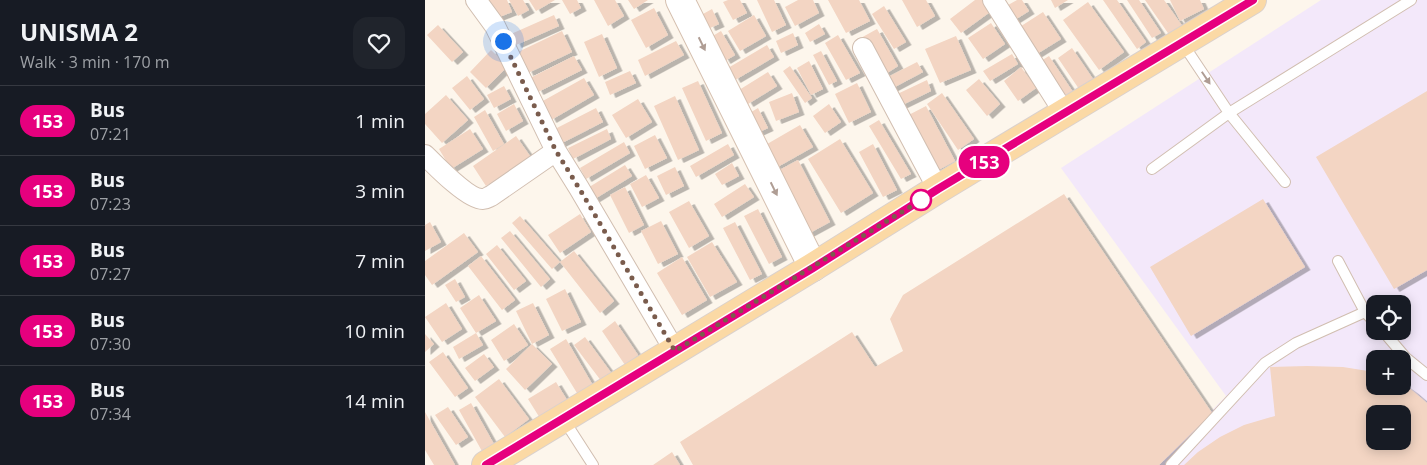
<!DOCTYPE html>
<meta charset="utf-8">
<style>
:root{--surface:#171b24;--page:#20242c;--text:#f1f3f6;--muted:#9ea1a6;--line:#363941}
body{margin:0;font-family:"Open Sans",sans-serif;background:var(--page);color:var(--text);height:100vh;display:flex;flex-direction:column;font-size:19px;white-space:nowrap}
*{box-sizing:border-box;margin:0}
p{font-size:16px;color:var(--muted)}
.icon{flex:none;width:28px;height:28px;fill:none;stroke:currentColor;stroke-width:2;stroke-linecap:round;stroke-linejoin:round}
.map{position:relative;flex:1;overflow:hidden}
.panel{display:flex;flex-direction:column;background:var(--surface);width:425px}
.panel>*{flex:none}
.badge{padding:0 10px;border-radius:16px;font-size:18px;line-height:32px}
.buttons{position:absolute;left:941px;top:295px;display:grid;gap:10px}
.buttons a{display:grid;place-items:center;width:45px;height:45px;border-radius:10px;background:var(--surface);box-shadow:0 2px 12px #0003;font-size:25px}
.you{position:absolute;width:25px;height:25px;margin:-12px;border:4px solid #fff;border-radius:50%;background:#1a73e8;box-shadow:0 0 0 8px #1a73e833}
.map>.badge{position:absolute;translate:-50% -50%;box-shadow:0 0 0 2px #fff}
.round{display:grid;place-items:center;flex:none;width:52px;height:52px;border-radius:15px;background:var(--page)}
.summary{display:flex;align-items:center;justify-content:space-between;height:85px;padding:0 20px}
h1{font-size:24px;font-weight:700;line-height:38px}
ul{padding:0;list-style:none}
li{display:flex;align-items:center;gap:15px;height:70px;padding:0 20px;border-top:1px solid var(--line)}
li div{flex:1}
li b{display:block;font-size:19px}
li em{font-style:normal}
li .badge{min-width:55px;font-weight:700;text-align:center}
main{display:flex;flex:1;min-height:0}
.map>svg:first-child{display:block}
.education{fill:#f3e8fa;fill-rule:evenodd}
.building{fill:#f3d5c3;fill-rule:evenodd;filter:url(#shadow)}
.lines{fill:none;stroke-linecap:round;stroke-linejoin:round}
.lane-casing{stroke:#d1beb0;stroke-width:12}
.street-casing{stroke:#d1beb0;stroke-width:22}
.secondary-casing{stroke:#d6c0b0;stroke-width:30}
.primary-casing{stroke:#dad1cd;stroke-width:30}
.lane{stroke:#fff;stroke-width:10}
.street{stroke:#fff;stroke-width:20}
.secondary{stroke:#fff;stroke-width:28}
.primary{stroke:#fbd9a5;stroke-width:28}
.oneway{fill:#af9d94}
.line-casing{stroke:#fff;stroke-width:11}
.line{stroke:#e6007e;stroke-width:8}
.walk{stroke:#7a5c4d;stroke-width:5;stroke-dasharray:0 9}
.stop-dot{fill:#fff;stroke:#e6007e;stroke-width:2.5}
</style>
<main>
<section class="panel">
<div class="summary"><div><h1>UNISMA 2</h1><p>Walk · 3 min · 170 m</p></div><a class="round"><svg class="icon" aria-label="heart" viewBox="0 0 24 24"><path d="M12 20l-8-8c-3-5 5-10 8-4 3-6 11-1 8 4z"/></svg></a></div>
<ul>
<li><span class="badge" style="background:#e6007e;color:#fff">153</span><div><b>Bus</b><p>07:21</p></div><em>1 min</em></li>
<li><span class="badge" style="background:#e6007e;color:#fff">153</span><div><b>Bus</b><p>07:23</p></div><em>3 min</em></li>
<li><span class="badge" style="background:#e6007e;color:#fff">153</span><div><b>Bus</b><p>07:27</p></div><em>7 min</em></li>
<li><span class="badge" style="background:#e6007e;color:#fff">153</span><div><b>Bus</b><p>07:30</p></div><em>10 min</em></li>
<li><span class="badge" style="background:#e6007e;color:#fff">153</span><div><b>Bus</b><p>07:34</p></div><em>14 min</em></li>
</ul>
</section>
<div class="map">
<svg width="1002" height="465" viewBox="0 0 1002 465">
<defs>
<filter id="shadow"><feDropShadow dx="5.5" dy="3" stdDeviation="0" flood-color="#0004"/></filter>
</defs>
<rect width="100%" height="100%" fill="#fdf6ec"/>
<!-- education -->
<path class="education" d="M896,0H1002V465H734L801,396L636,168ZM950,304H978V331H950ZM950,359H978V386H950ZM950,414H978V441H950Z"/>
<!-- building -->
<path class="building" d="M64,0H82L87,12L72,18Z
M84,0H98L104,10L93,16Z
M104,0H130L111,11Z
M137,0H152L156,8L145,14Z
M169,0H190L199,16L183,26Z
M203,0H223L209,9Z
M303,0H315L322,13L308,20L298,2Z
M332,0H349L361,25L347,32Z
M373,0H388L394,13L370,26L360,7Z
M403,0H434L445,21L421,33Z
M477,0H501L510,16L492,27Z
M550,0H557L565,12L536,33L525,19Z
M592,0H597L604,11L585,23L576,9Z
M626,0H643L630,8Z
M678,0H692L721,42L712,49Z
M702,0H714L736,33L727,38Z
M720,0H739L758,27L745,36Z
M745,0H775L779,9L755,21Z
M663,2L699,52L674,70L638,20Z
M459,6L481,42L469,49L447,14Z
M229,8L243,35L221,48L206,20Z
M287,9L294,24L285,28L278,14Z
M618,12L636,39L607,57L590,30Z
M129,15L134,26L91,45L86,34Z
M329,15L341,36L315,51L303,31Z
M566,23L580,44L558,59L543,38Z
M394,24L400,34L385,42L380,33Z
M13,25L38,52L27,62L2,35Z
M452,29L473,66L456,77L434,39Z
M137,31L147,52L103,73L93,52Z
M296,31L310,55L300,61L286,37Z
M368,33L373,45L356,53L351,41Z
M177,34L192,68L174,77L159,42Z
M413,35L435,73L421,80L400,43Z
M531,36L546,70L515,83L500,49Z
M251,41L259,55L220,76L213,60Z
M342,45L349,57L310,80L303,68Z
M647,48L668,79L654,89L633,58Z
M66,50L83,66L61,88L45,72Z
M396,51L412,81L404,85L388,55Z
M587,54L593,64L565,81L558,71Z
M149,56L157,70L113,92L105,78Z
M624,56L648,92L635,101L611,64Z
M384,61L398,89L386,95L372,68Z
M492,62L498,72L466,89L461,78Z
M365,66L387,98L380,103L358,71Z
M596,67L611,88L593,101L579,81Z
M205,71L211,83L185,95L180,82Z
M343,72L352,86L323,104L314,90Z
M42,76L59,99L45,110L27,88Z
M159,78L169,95L126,120L116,102Z
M554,79L575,104L562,116L541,90Z
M502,80L506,91L471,108L466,97Z
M273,81L297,133L281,141L257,88Z
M432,83L446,112L424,123L410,94Z
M79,86L86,99L69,108L62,95Z
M1002,91V270L969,289L891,157Z
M367,93L374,112L351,121L344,102Z
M517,93L549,139L533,150L502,104Z
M21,95L43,120L17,143L0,124V114Z
M250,96L274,150L253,160L229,106Z
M213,99L227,122L201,138L187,115Z
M89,104L98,121L81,131L72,114Z
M404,104L416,122L400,133L388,116Z
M501,106L530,161L506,174L476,119Z
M171,108L178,122L135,144L128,130Z
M333,108L343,128L332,133L323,114Z
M60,110L79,144L68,151L49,117Z
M454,120L486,174L476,179L444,126Z
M375,125L388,147L349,169L337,147Z
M45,129L58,149L26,169L14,149Z
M182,129L186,139L148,159L143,148Z
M230,135L242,158L220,169L209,146Z
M91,136L105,156L61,186L48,166Z
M415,139L448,193L416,213L383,159Z
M199,142L205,153L161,179L155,168Z
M303,144L309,155L271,177L265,166Z
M448,144L472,190L458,197L434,152Z
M373,160L405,222L381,235L349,173Z
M307,163L314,176L297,185L290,174Z
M200,165L207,176L168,200L161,189Z
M250,167L259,186L241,195L232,176Z
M221,175L234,198L217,207L205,184Z
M320,184L329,197L297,217L289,204Z
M200,187L219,225L204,233L185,195Z
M639,194L787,413L734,465H268L255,442L427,332L450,367L478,351L465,319L478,295Z
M838,199L880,267L766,336L725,267Z
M264,201L284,236L264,248L244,212Z
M333,209L357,257L344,264L319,216Z
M155,214L166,232L135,253L123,235Z
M95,216L135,262L127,269L87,223Z
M236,221L253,254L233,264L216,231Z
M5,222L16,242L0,251V225Z
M310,222L337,274L325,280L298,228Z
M85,231L125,279L116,287L76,238Z
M39,233L53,252L7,285L0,275V261Z
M287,242L312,282L285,297L262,257Z
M72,245L101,281L89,290L61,254Z
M149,251L189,301L175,313L135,262Z
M56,256L90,300L77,310L43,266Z
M257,257L282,300L257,315L232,273Z
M30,279L40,297L31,302L20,285Z
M140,289L156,322L137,331L121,299Z
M54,295L71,321L51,333L58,345L34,359L28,347L51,333L35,308Z
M21,303L37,329L17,342L0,317Z
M108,303L124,335L107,344L91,311Z
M190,321L213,355L200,365L177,331Z
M89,324L103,345L79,361L66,340Z
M0,334L9,344L0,352Z
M160,337L190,378L180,386L149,345Z
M141,339L170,389L155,398L125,349Z
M107,344L127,364L100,390L81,369Z
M18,352L43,388L30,397L4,362Z
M59,354L69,367L50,381L40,368Z
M882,366L918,367L943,371L950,373V386H978V384L988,391L1002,403V465H759L773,452L795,437L819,425L850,416L845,367ZM950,414H978V441H950Z
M74,379L104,419L80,437L50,397Z
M131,382L145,405L118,423L103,399Z
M46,403L70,446L58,453L34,410Z
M23,407L43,437L31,445L10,415Z
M0,412L30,465H9L0,450Z
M247,452L255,465H228Z"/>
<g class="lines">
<defs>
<path id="lane" d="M758,44L804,113L860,182
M727,169L804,113L986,0
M913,261L940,312L950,323
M958,331L981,358L1002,375
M139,420L168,465
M746,465L840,363L871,343L940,312"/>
<path id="street" d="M51,0L70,26L131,151L154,188L250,351
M568,0L640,114
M438,48L513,189
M0,155C10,165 44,200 58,199C61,199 63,197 66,196L131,151"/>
<path id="secondary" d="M255,0L388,267"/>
<path id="primary" d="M61,465L388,267L513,189L827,0"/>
</defs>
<!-- lane casing -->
<use href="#lane" class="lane-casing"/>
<!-- street casing -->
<use href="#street" class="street-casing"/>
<!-- secondary casing -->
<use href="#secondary" class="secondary-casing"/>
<!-- primary casing -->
<use href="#primary" class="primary-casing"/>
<!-- lane -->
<use href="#lane" class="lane"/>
<!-- street -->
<use href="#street" class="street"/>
<!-- secondary -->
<use href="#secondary" class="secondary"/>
<!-- primary -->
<use href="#primary" class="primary"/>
</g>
<!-- one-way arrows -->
<defs><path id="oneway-solid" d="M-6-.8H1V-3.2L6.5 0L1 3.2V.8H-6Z" transform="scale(1.25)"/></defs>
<g class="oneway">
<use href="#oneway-solid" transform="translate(277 44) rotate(64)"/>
<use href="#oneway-solid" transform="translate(781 78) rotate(56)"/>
<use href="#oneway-solid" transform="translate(349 189) rotate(64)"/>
</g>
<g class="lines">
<defs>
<path id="line" d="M61,465L388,268L513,189L828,0"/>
</defs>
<!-- line casing -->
<use href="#line" class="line-casing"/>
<!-- line -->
<use href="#line" class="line"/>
<!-- walk -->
<path class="walk" d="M78,41L131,151L154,188L250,351L498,199L496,200"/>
</g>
<!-- markers -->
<circle class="stop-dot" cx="496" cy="200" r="10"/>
</svg>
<div class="buttons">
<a><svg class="icon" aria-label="locate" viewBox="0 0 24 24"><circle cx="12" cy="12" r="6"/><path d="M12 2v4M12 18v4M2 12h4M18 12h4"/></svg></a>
<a>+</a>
<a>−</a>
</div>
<div class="you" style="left:78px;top:41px"></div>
<b class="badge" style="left:559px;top:162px;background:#e6007e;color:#fff">153</b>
</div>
</main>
